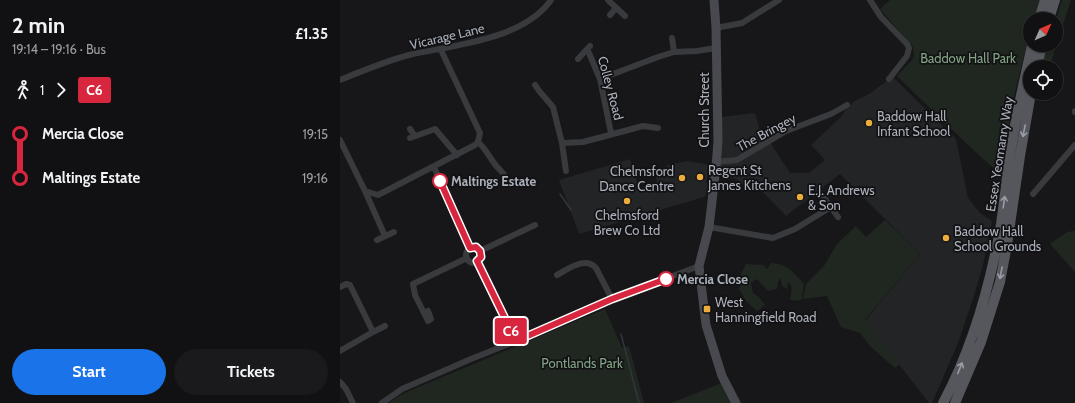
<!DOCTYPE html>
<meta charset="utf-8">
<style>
:root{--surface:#111113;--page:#1a1a1c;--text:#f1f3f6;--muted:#9c9da0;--line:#303133;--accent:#1a73e8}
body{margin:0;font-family:Cabin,sans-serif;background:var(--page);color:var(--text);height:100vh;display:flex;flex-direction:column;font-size:15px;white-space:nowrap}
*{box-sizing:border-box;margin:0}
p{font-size:13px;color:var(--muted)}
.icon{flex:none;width:22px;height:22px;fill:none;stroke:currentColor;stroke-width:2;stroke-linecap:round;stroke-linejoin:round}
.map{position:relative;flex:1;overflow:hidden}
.drawer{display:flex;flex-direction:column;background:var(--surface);width:340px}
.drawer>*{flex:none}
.badge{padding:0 8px;border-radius:3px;font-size:14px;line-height:26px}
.needle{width:26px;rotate:45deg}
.fabs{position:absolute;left:683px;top:12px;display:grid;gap:8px}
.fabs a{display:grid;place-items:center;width:40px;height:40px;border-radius:50%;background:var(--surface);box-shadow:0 1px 3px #0004,0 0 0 1px var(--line);font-size:20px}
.map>.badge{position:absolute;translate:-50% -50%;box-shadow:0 0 0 2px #fff}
.legs{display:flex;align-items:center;gap:6px;height:44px;padding:0 12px;font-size:13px}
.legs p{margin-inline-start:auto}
.overview{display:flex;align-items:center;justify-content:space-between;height:68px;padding:0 12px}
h1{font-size:22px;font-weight:700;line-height:30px}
.button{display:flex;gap:8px;margin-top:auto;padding:8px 12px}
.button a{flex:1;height:46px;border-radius:24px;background:var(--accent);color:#fff;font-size:16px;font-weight:700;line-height:46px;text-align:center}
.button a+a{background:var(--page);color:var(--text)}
ul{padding:0 12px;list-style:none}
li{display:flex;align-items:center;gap:14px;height:44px;font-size:15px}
li i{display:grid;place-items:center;width:6px;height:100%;margin:0 5px;background:currentColor}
li i::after{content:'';width:10px;height:10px;margin:-5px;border:3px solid;border-radius:50%;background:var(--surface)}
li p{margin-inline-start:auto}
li:first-child i{background:linear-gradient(#0000 50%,currentColor 0)}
li:last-child i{background:linear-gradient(currentColor 50%,#0000 0)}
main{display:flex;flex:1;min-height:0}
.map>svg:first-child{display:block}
.built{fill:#232426}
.green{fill:#202720}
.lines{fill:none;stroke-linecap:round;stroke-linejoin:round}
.stream{stroke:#2e373d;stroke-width:1.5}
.street{stroke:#393a3e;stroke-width:6}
.secondary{stroke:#47494e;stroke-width:9}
.primary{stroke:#55575d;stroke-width:10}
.oneway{stroke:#999da7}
.line-1-casing{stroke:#fff;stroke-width:9}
.line-1{stroke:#d7263d;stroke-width:6}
.poi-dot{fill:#ecad3d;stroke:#121214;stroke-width:1.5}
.stop-1-dot{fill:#fff;stroke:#d7263d;stroke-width:2}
.labels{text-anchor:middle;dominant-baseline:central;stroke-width:3.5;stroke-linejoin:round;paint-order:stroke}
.street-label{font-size:13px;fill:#aaafb9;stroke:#121214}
.park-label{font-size:13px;fill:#82a383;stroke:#121214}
.poi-label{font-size:13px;fill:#aaafb9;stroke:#121214;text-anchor:start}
.stop-label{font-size:13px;font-weight:bold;fill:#aaafb9;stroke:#121214;text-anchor:start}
</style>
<main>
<section class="drawer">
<div class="overview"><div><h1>2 min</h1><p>19:14 – 19:16 · Bus</p></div><b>£1.35</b></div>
<div class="legs"><svg class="icon" aria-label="walk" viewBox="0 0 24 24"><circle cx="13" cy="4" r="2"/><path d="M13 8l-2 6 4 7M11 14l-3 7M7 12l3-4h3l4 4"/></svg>1<svg class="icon" aria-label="forward" viewBox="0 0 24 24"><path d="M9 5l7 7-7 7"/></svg><b class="badge" style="background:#d7263d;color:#fff">C6</b></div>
<ul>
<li><i style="color:#d7263d"></i><b>Mercia Close</b><p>19:15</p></li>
<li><i style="color:#d7263d"></i><b>Maltings Estate</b><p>19:16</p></li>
</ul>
<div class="button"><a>Start</a><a>Tickets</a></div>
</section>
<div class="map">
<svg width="735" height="403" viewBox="0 0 735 403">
<rect width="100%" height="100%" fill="#171719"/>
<!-- built -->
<path class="built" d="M554,78L616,139L628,198L640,213L652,221L643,265L634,296L618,343L592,403H589L525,321L580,254L500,174L446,216L414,183L409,189L394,178L379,173L381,160V117L415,113L423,141L430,142L450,173H469L485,160L471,145L502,116L505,110L515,101L529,94L548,80Z
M290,159L299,189L318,184L314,172L329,165L346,161L371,165L372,169L371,174H368L366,183L370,184L368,192L364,197L239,234L219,180Z"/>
<!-- green -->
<path class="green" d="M550,0H700L693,19H690V32L673,100L661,175L627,144L557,76L572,60L574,56L573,47L540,9Z
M722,0H731L710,65L708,67H701L706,45H716V19Z
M545,220L580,254L525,320L560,364L555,368L530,346L520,333L501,327L487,296L463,299L466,284L484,266L497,244L516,226L526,237Z
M735,231V272L710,244L727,232Z
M431,263C448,264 453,272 464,284L462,299L459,301L450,300L452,287L448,282L447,289L442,286L441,278L438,282L437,289L428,291L417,279L411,283L413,293L419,297L425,305L417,311L406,301L399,289L402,280L401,274L406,264L423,265L427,269Z
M265,309L282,348L289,346L304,403H49L62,394Z
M382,383L393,403H331Z"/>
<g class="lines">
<!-- stream -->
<path class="stream" d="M220,194L231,210
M281,334L299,403"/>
<!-- street -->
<path class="street" d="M268,0L285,16
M530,0L541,17L567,44L569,48L567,56L549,79
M270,15L276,8
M376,28L402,23L439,0
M332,38L334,52
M247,50L249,53L260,79L271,133
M238,59L250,46
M260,79L318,57L334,52L357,51L376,48
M0,80C22,71 46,61 69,55C113,45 183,40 211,0
M195,85L200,92L213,107L222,143L226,171
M735,111V112
M70,129L75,136
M70,138L95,129L117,155
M0,140L25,191L38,195L135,145L138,142L140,133L101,50
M138,142C145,148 149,156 154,163C158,169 163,171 166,178
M222,143L243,142L303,126L318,128
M376,162L397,160L446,131L491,114L507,105
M94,167L130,248
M25,191L45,236
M693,194L735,145
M482,195L498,217
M369,227L433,238L455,229L491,207
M37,240L54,232
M126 255a8 8 0 1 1 16 0a8 8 0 1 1-16 0Z
M140,251L195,225
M137,261L176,341
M217,275C228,269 245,256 256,268L272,299
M0,287L6,284L10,285L33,332L0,351
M84,313L88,311L91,319L88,321L75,295L73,284L127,258
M33,332L45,326
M0,382L6,389L13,403
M42,403L62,389L131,359L176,341L272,299L359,266"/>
<!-- secondary -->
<path class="secondary" d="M374,0L376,28L378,141L376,167L369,227L359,266L366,325L382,376L396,403"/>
<!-- primary -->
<path class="primary" d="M699,19L705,0
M709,19L715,0
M697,67L702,45
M603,403C633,347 650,286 661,224C665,198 667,170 672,143C677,110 685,78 692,45
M615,403L641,342L660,282L667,245L680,156L691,93"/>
</g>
<!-- one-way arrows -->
<defs><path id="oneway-shaft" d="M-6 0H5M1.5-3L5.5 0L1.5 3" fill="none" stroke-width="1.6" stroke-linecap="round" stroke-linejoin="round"/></defs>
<g class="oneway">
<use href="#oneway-shaft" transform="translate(684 131) rotate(101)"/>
<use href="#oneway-shaft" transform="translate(664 202) rotate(-82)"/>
<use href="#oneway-shaft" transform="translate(661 273) rotate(101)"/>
<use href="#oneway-shaft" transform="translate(620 368) rotate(-68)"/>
</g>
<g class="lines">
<defs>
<path id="line-1" d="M100,181L130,248L136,247L140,251L141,257L137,261L176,341L272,299L326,279"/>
</defs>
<!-- line-1 casing -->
<use href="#line-1" class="line-1-casing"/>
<!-- line-1 -->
<use href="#line-1" class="line-1"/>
</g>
<!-- markers -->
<g class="poi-dot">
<circle cx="529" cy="123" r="4"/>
<circle cx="360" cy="177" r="4"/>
<circle cx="342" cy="178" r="4"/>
<circle cx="460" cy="197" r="4"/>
<circle cx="287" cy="201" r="4"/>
<circle cx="606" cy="238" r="4"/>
<rect x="363" y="305" width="8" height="8" rx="2"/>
</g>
<g class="stop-1-dot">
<circle cx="100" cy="181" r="7"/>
<circle cx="326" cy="279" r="7"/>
</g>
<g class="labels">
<!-- street labels -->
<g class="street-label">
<text transform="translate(107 36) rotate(-13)">Vicarage Lane</text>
<text transform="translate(271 88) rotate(75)">Colley Road</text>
<text transform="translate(364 110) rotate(-90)">Church Street</text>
<text transform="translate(426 132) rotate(-28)">The Bringey</text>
<text transform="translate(659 154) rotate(-81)">Essex Yeomanry Way</text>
</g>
<!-- park labels -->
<g class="park-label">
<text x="628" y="58">Baddow Hall Park</text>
<text x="242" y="363">Pontlands Park</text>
</g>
<!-- poi labels -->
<g class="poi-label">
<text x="537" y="116">Baddow Hall<tspan x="537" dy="15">Infant School</tspan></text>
<text x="368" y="170">Regent St<tspan x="368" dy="15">James Kitchens</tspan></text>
<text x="334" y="171" text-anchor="end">Chelmsford<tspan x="334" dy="15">Dance Centre</tspan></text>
<text x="468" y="190">E.J. Andrews<tspan x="468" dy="15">&amp; Son</tspan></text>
<text x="287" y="215" text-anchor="middle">Chelmsford<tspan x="287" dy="15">Brew Co Ltd</tspan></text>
<text x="614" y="231">Baddow Hall<tspan x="614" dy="15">School Grounds</tspan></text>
<text x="375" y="302">West<tspan x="375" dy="15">Hanningfield Road</tspan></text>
</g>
<!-- stop labels -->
<g class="stop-label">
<text x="111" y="181">Maltings Estate</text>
<text x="337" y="279">Mercia Close</text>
</g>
</g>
</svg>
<div class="fabs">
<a><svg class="needle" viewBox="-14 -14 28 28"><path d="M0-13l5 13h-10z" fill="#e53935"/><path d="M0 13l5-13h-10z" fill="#9c9da0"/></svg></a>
<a><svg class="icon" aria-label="locate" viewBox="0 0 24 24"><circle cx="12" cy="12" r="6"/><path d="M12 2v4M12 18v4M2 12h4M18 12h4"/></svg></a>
</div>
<b class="badge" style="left:171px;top:331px;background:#d7263d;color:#fff">C6</b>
</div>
</main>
